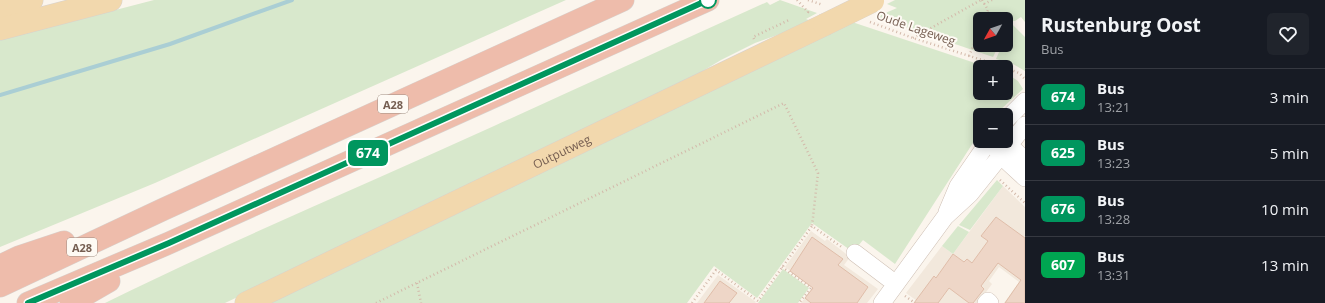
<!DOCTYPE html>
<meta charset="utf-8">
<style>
:root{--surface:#171b24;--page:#20242c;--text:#f1f3f6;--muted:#9ea1a6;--line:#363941}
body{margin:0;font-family:"Open Sans",sans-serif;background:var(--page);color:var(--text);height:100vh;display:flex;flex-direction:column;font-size:15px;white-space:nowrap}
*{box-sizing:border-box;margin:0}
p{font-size:13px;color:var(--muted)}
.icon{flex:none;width:22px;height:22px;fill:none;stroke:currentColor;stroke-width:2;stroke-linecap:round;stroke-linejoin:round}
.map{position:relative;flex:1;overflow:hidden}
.sheet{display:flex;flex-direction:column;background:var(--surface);width:300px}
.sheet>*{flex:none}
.badge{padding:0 8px;border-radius:6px;font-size:14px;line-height:26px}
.needle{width:26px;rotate:230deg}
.buttons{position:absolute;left:973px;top:12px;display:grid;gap:8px}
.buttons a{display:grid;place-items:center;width:40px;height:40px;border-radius:6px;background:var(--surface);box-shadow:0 2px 10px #0003;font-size:20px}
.map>.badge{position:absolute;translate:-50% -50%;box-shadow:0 0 0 2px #fff}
.round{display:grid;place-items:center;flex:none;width:42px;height:42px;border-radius:6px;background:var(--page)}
.head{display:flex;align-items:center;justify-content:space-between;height:68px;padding:0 16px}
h1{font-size:19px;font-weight:700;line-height:30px}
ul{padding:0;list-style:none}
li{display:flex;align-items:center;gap:12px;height:56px;padding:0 16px;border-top:1px solid var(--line)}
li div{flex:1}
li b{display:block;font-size:15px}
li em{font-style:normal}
li .badge{min-width:44px;font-weight:700;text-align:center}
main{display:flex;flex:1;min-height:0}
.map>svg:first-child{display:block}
.residential{fill:#f2e8dc}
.green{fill:#d8e8cc}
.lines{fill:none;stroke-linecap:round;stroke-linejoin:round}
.stream{stroke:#aaced4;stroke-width:4}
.building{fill:#eed6c7;stroke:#dfbda9}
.minor-casing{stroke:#cdbeb3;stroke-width:18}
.major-casing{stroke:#d8d2ce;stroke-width:23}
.highway-casing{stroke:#d8d2ce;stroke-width:23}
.path{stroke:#d3b9aa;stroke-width:2.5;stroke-dasharray:1 3;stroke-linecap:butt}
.minor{stroke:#fff;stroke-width:17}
.major{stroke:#f2d8ad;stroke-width:22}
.highway{stroke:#eebcab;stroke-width:22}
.major-bridge-casing{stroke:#d8d2ce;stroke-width:23;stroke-linecap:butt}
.major-bridge{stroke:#f2d8ad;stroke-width:22}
.line-casing{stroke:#fff;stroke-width:9}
.line{stroke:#00965e;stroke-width:6}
.stop-dot{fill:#fff;stroke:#00965e;stroke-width:2}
.labels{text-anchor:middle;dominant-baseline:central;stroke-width:4;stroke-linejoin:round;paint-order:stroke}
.shield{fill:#fefaf4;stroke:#9e8d82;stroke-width:1}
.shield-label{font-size:11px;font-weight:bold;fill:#755e51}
.street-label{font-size:12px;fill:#755e51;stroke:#fefaf4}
</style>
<main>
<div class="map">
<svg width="1025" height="303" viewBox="0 0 1025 303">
<rect width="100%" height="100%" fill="#fbf5ed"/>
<!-- residential -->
<path class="residential" d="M1003,186L1025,207V303H1004L1019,282L999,267L989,281L992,284L978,303H920L906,293L942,246L953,254Z
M811,231L825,241L827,239L850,257L844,265L878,289L867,303H801L813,287L785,267Z
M718,275L756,302L755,303H697Z"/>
<!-- green -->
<path class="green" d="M154,0H566L155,183L0,247V40Z
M780,0L817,13L806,19L811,21L805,25L755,43L721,60L676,87L225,303H105C233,240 364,185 494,126C585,85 676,43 767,2L770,5Z
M895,0H1025V22L1021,17L1015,21H1010L1006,29V19H980V45H999L993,57L876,17L897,8L887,4Z
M852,22L987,67H980V93H1006V73L1018,81L1023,89L998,112L996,111L993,115H980V132L895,264L863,240L853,252L812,223L757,298L714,266L687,303H262Z
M1012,24L1025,37V71L1013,64L996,59L1002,45H1006V37Z
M997,180L1003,186L970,230L959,225Z
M958,226L969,232L953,254L942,246Z
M783,269L809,288L798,303H758Z"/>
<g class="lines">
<!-- stream -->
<path class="stream" d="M0,95L170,44L292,0"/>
</g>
<!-- building -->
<path class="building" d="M996,217L1025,238V303H1005L1021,280L998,263L981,286L984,289L973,303H969L949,288L938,303H914L934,276L936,278L953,254L964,262L967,259L972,263L988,241L981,236Z
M812,237L843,259L838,265L868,287L857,303H811L805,298L813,288L790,271Z
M720,281L737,293L729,303H704Z"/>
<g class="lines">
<defs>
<path id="minor" d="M1006,120L1025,101
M998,141L1009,145L1025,160
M994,145L1000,155L1025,178
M947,212L958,186L989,141
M855,253L896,284
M882,303L945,217L970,194L1025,125
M986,303L988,301L990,303"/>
<g id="major">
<path d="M0,8L32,0"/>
<path d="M0,29L111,0"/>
<path id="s1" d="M246,303L824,25"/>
</g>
<path id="highway" d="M0,266L19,257L64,242
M0,286L164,209L623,0
M28,303L169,243L708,0
M71,303L109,281"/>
</defs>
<!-- minor casing -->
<use href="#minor" class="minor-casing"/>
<!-- major casing -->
<use href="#major" class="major-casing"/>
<!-- highway casing -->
<use href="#highway" class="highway-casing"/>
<!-- path -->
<path class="path" d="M797,0L808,12L807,13
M808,0L823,5
M982,0L988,10L984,19
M984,4L992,0
M870,22L913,38L1004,67
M913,38L981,0
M754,39L753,37L789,20
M969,56L980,30
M1006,68L1019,73L1025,79
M1000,180L1025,203
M782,267L811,288L799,303
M417,283L421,303
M905,296L915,303
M376,303L784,103L818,173L812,226
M692,303L716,270L758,301L812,226L843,248"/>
<!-- minor -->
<use href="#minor" class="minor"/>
<!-- major -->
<use href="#major" class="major"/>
<!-- highway -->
<use href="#highway" class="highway"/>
<defs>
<path id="major-bridge" d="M824,25L873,1"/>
</defs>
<!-- major-bridge casing -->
<use href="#major-bridge" class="major-bridge-casing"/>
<!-- major-bridge -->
<use href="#major-bridge" class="major-bridge"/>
</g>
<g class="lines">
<defs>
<path id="line" d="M28,303L169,243L708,0"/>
</defs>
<!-- line casing -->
<use href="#line" class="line-casing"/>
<!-- line -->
<use href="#line" class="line"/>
</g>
<!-- markers -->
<circle class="stop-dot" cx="708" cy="0" r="8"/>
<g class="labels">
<!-- shield labels -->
<g class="shield">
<rect x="378" y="95" width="30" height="18" rx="3"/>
<rect x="67" y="238" width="30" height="18" rx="3"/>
</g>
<g class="shield-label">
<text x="393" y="104">A28</text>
<text x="82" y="247">A28</text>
</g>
<!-- street labels -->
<g class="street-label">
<text transform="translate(916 28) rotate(19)">Oude Lageweg</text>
<text stroke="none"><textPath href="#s1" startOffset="350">Outputweg</textPath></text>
</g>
</g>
</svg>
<div class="buttons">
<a><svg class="needle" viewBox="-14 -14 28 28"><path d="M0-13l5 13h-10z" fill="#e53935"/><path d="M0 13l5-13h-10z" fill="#9ea1a6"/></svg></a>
<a>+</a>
<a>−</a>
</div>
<b class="badge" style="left:368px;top:153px;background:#00965e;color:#fff">674</b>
</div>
<section class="sheet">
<div class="head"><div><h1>Rustenburg Oost</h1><p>Bus</p></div><a class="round"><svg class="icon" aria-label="heart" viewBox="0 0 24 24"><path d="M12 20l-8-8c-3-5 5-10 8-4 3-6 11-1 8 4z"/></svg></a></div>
<ul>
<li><span class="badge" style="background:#00965e;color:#fff">674</span><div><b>Bus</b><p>13:21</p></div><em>3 min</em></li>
<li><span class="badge" style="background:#00965e;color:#fff">625</span><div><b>Bus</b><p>13:23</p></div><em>5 min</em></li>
<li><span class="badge" style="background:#00965e;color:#fff">676</span><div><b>Bus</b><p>13:28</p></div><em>10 min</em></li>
<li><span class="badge" style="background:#00a651;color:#fff">607</span><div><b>Bus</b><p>13:31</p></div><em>13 min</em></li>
</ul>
</section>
</main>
